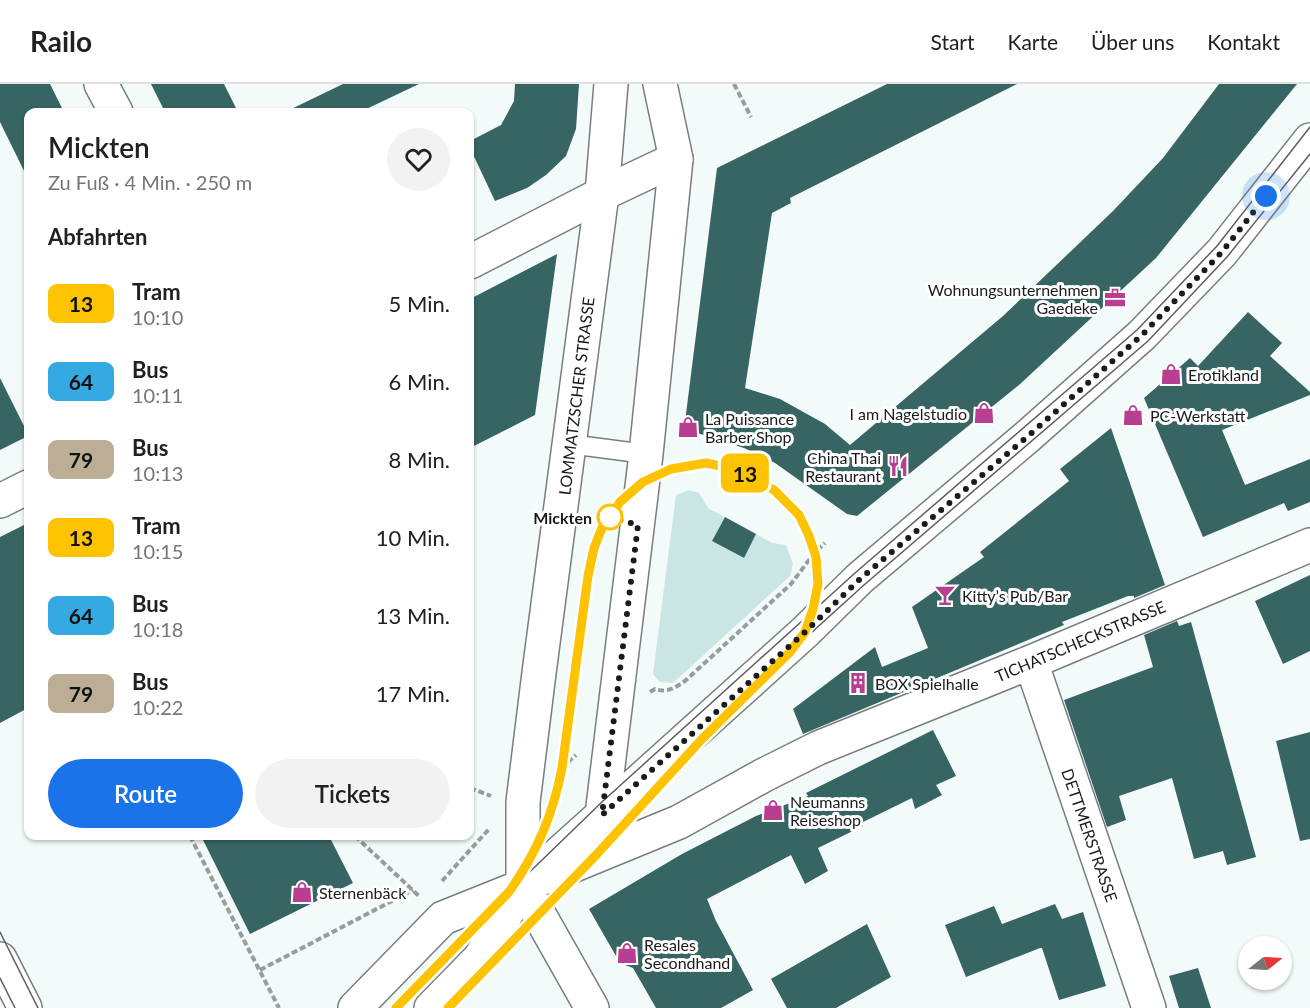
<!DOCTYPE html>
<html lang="de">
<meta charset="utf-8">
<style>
:root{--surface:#fff;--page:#f2f2f2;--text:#202124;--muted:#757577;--line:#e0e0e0;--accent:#1a73e8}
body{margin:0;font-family:Lato,sans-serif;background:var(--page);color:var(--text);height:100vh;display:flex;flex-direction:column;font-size:22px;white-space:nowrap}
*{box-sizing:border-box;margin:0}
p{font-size:20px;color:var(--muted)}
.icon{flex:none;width:33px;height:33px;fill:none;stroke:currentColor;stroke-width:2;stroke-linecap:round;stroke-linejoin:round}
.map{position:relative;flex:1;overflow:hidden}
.drawer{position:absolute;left:24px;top:24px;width:450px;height:732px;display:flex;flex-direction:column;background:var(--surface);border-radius:12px;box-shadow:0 2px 4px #0004}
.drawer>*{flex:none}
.badge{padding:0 12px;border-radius:9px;font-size:21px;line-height:39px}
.needle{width:39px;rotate:72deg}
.buttons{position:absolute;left:1238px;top:852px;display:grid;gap:12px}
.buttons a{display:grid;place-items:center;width:54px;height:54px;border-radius:50%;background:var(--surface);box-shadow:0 2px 4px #0004;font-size:30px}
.you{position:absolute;width:30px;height:30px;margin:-15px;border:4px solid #fff;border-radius:50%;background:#1a73e8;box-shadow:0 0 0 9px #1a73e833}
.map>.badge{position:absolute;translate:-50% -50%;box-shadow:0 0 0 3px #fff}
h2{padding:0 24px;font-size:22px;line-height:54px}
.round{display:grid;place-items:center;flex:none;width:63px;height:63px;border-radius:32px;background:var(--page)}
.overview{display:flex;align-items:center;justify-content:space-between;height:102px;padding:0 24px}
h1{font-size:28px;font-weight:600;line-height:45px}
.button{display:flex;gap:12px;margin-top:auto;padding:12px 24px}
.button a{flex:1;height:69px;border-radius:36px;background:var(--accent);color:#fff;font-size:24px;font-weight:600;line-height:69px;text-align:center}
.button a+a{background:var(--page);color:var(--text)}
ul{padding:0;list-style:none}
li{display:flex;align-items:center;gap:18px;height:78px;padding:0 24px}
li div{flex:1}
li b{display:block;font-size:22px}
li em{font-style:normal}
li .badge{min-width:66px;font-weight:700;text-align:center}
header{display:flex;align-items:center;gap:36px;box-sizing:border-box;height:84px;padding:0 30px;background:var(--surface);border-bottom:2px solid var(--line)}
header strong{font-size:28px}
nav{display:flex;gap:33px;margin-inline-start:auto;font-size:21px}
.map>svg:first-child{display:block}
.green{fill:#c9e6e5}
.building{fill:#376563}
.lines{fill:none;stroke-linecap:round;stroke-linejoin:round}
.service-casing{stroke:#787e7e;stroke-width:21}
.minor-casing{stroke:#787e7e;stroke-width:36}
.tertiary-casing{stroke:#787e7e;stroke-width:36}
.secondary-casing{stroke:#787e7e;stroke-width:36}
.path{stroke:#979c9c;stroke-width:4;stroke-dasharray:6 3;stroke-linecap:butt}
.service{stroke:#fff;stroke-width:18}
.minor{stroke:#fff;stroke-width:33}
.tertiary{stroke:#fff;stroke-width:33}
.secondary{stroke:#fff;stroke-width:33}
.tram{stroke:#5b5f5f;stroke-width:1.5}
.line-casing{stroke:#fff;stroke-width:14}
.line{stroke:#fdc300;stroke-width:9}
.walk{stroke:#181b1b;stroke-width:6;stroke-dasharray:0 10.8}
.stop-dot{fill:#fff;stroke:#fdc300;stroke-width:3}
.labels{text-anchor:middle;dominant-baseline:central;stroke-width:6;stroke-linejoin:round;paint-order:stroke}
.poi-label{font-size:16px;fill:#181b1b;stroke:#fff;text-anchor:start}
.street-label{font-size:16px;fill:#181b1b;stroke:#fff}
.stop-label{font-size:16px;font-weight:bold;fill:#181b1b;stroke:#fff;text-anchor:end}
</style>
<header>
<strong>Railo</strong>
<nav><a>Start</a><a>Karte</a><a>Über uns</a><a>Kontakt</a></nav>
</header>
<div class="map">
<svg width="1310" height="924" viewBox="0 0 1310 924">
<rect width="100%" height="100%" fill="#f3fafa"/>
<!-- green -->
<path class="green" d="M689,406L699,409L709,425L725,433L712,457L743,474L756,450L772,459L786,461L793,480L790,492L673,599L660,598L653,590L676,411Z"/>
<!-- building -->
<path class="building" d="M0,0H50L64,28H28V95L0,38Z
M151,0H224L238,28H165Z
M343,0H419L360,28H285Z
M515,0H579L576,45L566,72L546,91L527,104L495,117L470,64V57L501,41L514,17Z
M887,0H1017L790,114L791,119L772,129L745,304L780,315L825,340L850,361L1003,232L1113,127L1163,74L1219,0H1297L1156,174L1019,301L857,432L847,430L775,379L744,364L691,347L685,338L717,84Z
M557,170L535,331L470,364V215Z
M1248,228L1282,259L1270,272L1310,308V311L1222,346L1245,401L1310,375V418L1288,427L1284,419L1203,453L1144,314L1190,274L1198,282Z
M0,294L28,350V352L0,366Z
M1111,344L1165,501L1134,514V512H1128L1062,538L1064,541L803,650L793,625L875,563L882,583L928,564L912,523L984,473L980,468L1069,397L1060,385Z
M725,433L756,450L744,474L712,457Z
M28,439V624L0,639V453Z
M1310,491V567L1283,580L1255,517Z
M1177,537L1179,542L1191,538L1256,773L1227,781L1223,767L1194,775L1172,694L1119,712L1126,736L1107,743L1064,616L1153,583L1144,551Z
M933,646L956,692L936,701L942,711L915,725L912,714L861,739L863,742L818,764L828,787L805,800L791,771L707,815L716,837L753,906L721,924H656L633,884L620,879L589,825L682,770L756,732L808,712L806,709Z
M1310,648V755L1300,757L1276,657Z
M201,752H329L353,799L250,850Z
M1055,820L1062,835L1083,828L1106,902L1059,916L1042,864H1040L966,893L945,841L994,822L1002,840Z
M867,840L891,893L836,924H787L771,895Z
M1198,884L1211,924H1179L1169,892Z"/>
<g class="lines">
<defs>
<path id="service" d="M569,360L646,370"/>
<path id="minor" d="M101,0L116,28
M470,178L602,110L676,75
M0,417L28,403
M1031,578L1149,924
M528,800L679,738L764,691L818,664L1031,578L1310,461"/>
<path id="tertiary" d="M523,802L592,924
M0,875L25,924"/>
<path id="secondary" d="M602,731L646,370L676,75L660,0
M523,802V718L539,589L602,110L611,0
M355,924L443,834L523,802
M431,924L480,874L523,802L805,548L860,494L1027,353L1142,251L1222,168L1310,56"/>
</defs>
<!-- service casing -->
<use href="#service" class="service-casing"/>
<!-- minor casing -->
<use href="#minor" class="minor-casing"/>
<!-- tertiary casing -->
<use href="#tertiary" class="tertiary-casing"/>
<!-- secondary casing -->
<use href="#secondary" class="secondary-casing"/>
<!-- path -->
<path class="path" d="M734,0L751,33
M650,608L655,605C667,609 675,604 685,597L791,500L815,468L825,459
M561,684L576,671
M470,704L491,712
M190,752L279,924
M355,752L420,813
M442,797L489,745
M260,886L413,806"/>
<!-- service -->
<use href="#service" class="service"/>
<!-- minor -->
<use href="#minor" class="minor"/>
<!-- tertiary -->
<use href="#tertiary" class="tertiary"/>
<!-- secondary -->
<use href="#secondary" class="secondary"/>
<!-- tram -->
<path class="tram" d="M521,791C566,720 570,636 580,555C586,509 587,454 620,418C683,348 795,384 816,472C820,490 817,508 813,526
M0,848L38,924
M0,894L15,924
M396,924L509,808L603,717L855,489L1137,246L1217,162L1310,43
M448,924L597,770L670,688L718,638L790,568L864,501L1148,257L1227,173L1310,70"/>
</g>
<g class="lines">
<defs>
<path id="line" d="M396,924L509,808C537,768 553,731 562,684L588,492L594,464L602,444L620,418L643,398L671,385L706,379L740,386L774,406L799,431L809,452L816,473L818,500L813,525L805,548L790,568L702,655L597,770L448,924"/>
</defs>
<!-- line casing -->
<use href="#line" class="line-casing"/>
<!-- line -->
<use href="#line" class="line"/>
<!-- walk -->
<path class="walk" d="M610,433L638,441L602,731L805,548L860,495L1027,353L1142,251L1222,168L1266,112"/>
</g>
<!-- icons -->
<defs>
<symbol id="office-bare" viewBox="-9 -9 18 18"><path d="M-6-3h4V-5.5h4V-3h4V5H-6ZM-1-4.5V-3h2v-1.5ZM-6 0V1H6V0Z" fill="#b83e92" stroke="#fff" stroke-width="2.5" paint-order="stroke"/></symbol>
<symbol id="shop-bare" viewBox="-9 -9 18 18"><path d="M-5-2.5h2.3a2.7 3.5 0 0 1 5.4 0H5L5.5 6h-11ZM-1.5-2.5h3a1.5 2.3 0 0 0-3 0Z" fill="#b83e92" stroke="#fff" stroke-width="2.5" paint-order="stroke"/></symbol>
<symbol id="restaurant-bare" viewBox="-9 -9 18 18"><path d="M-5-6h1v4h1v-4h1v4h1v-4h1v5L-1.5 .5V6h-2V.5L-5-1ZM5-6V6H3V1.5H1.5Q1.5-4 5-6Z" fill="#b83e92" stroke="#fff" stroke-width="2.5" paint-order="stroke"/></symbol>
<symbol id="bar-bare" viewBox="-9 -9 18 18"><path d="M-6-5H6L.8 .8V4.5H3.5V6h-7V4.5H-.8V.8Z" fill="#b83e92" stroke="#fff" stroke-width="2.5" paint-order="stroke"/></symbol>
<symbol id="building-bare" viewBox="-9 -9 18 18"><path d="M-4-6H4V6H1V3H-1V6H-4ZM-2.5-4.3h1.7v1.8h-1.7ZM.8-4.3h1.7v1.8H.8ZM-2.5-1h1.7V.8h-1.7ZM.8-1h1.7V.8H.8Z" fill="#b83e92" stroke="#fff" stroke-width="2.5" paint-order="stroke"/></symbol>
</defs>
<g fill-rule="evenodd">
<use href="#office-bare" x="1100" y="199" width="30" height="30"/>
<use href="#shop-bare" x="1156" y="275" width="30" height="30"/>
<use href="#shop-bare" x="969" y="314" width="30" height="30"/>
<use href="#shop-bare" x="1118" y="316" width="30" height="30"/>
<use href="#shop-bare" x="673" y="328" width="30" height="30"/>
<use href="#restaurant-bare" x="883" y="367" width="30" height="30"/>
<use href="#bar-bare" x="930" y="496" width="30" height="30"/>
<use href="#building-bare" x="843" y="584" width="30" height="30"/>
<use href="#shop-bare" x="758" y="711" width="30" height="30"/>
<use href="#shop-bare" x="287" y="793" width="30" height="30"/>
<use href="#shop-bare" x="612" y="854" width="30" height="30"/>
</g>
<!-- markers -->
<circle class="stop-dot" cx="610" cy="433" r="12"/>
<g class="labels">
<!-- poi labels -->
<g class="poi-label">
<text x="1098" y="205" text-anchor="end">Wohnungsunternehmen<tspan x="1098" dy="18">Gaedeke</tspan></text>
<text x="1188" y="290">Erotikland</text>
<text x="967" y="329" text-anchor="end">I am Nagelstudio</text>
<text x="1150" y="331">PC-Werkstatt</text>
<text x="705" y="334">La Puissance<tspan x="705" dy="18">Barber Shop</tspan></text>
<text x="881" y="373" text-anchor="end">China Thai<tspan x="881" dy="18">Restaurant</tspan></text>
<text x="962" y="511">Kitty’s Pub/Bar</text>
<text x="875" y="599">BOX Spielhalle</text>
<text x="790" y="717">Neumanns<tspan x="790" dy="18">Reiseshop</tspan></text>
<text x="319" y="808">Sternenbäck</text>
<text x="644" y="860">Resales<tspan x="644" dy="18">Secondhand</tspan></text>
</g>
<!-- street labels -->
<g class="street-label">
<text transform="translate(576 312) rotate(-83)">LOMMATZSCHER STRASSE</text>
<text transform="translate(1080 557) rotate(-23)">TICHATSCHECKSTRASSE</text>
<text transform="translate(1090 751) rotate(71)">DETTMERSTRASSE</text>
</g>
<!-- stop labels -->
<g class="stop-label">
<text x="592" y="433">Mickten</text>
</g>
</g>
</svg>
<div class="buttons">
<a><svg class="needle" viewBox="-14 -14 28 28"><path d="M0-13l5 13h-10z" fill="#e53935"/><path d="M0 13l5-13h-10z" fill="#757577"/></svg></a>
</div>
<div class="you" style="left:1266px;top:112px"></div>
<b class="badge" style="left:745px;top:389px;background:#fdc300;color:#111">13</b>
<section class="drawer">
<div class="overview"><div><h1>Mickten</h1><p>Zu Fuß · 4 Min. · 250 m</p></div><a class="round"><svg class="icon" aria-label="heart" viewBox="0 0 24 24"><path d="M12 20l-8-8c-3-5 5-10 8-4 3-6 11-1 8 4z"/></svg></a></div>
<h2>Abfahrten</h2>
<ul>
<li><span class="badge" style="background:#fdc300;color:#111">13</span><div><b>Tram</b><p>10:10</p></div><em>5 Min.</em></li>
<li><span class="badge" style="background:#35a9e1;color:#111">64</span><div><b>Bus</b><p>10:11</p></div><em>6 Min.</em></li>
<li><span class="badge" style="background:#bcae94;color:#111">79</span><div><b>Bus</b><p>10:13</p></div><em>8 Min.</em></li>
<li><span class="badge" style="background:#fdc300;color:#111">13</span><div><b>Tram</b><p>10:15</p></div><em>10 Min.</em></li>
<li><span class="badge" style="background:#35a9e1;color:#111">64</span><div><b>Bus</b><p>10:18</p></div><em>13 Min.</em></li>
<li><span class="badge" style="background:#bcae94;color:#111">79</span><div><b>Bus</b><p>10:22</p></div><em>17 Min.</em></li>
</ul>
<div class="button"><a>Route</a><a>Tickets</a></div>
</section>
</div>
